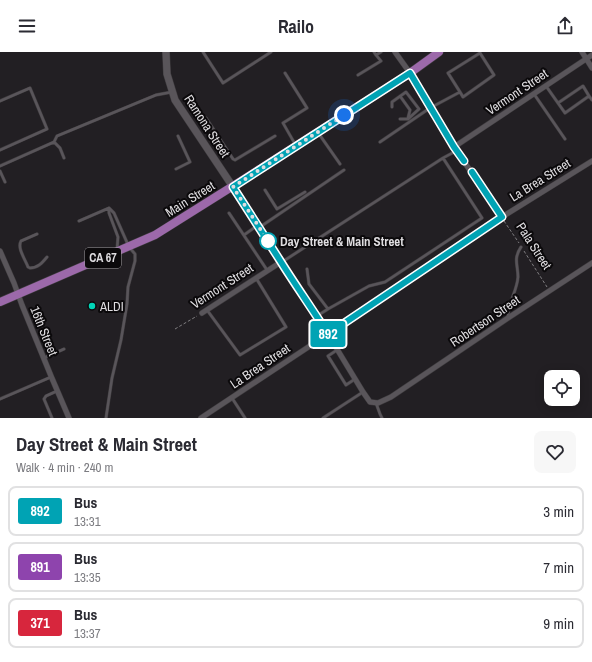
<!DOCTYPE html>
<meta charset="utf-8">
<style>
:root{--surface:#fff;--page:#f7f7f7;--text:#2b2b33;--muted:#7c7c81;--line:#e1e1e2}
body{margin:0;font-family:"Archivo Narrow",sans-serif;background:var(--page);color:var(--text);height:100vh;display:flex;flex-direction:column;font-size:15px;white-space:nowrap}
*{box-sizing:border-box;margin:0}
p{font-size:13px;color:var(--muted)}
.icon{flex:none;width:22px;height:22px;fill:none;stroke:currentColor;stroke-width:2;stroke-linecap:round;stroke-linejoin:round}
.map{position:relative;height:366px;overflow:hidden}
.panel{display:flex;flex-direction:column;background:var(--surface);flex:1}
.panel>*{flex:none}
.badge{padding:0 8px;border-radius:3px;font-size:14px;line-height:26px}
.buttons{position:absolute;left:544px;top:318px;display:grid;gap:8px}
.buttons a{display:grid;place-items:center;width:36px;height:36px;border-radius:8px;background:var(--surface);box-shadow:0 2px 10px #0003;font-size:20px}
.you{position:absolute;width:20px;height:20px;margin:-10px;border:3px solid #fff;border-radius:50%;background:#1a73e8;box-shadow:0 0 0 6px #1a73e833}
.map>.badge{position:absolute;translate:-50% -50%;box-shadow:0 0 0 2px #fff}
.round{display:grid;place-items:center;flex:none;width:42px;height:42px;border-radius:8px;background:var(--page)}
.summary{display:flex;align-items:center;justify-content:space-between;height:68px;padding:0 16px}
h1{font-size:19px;font-weight:700;line-height:30px}
ul{padding:0;list-style:none}
li{display:flex;align-items:center;gap:12px;height:50px;margin:0 8px 6px;padding:0 8px;border:2px solid var(--line);border-radius:8px}
li div{flex:1}
li b{display:block;font-size:15px}
li em{font-style:normal}
li .badge{min-width:44px;font-weight:700;text-align:center}
header{display:flex;justify-content:space-between;align-items:center;height:52px;padding:0 16px;background:var(--surface);font-size:18px;font-weight:700}
.map>svg:first-child{display:block}
.lines{fill:none;stroke-linecap:round;stroke-linejoin:round}
.service-casing{stroke:#3f3c3f;stroke-width:3.5}
.minor-casing{stroke:#3f3c3f;stroke-width:6}
.secondary-casing{stroke:#3f3c3f;stroke-width:8}
.primary-casing{stroke:#3f3c3f;stroke-width:9}
.path{stroke:#807e81;stroke-width:1;stroke-dasharray:3 2;stroke-linecap:butt}
.service{stroke:#59555a;stroke-width:2.5}
.minor{stroke:#59555a;stroke-width:5}
.secondary{stroke:#59555a;stroke-width:7}
.primary{stroke:#9c69aa;stroke-width:8}
.line-casing{stroke:#fff;stroke-width:9}
.line{stroke:#00a3b4;stroke-width:6}
.walk{stroke:#dfdde0;stroke-width:4;stroke-dasharray:0 7.2}
.stop-dot{fill:#fff;stroke:#00a3b4;stroke-width:2}
.poi-dot{fill:#01d5b7;stroke:#0b090b;stroke-width:1.5}
.labels{text-anchor:middle;dominant-baseline:central;stroke-width:4;stroke-linejoin:round;paint-order:stroke}
.shield{fill:#0b090b;stroke:#9f9da0;stroke-width:1}
.shield-label{font-size:12px;font-weight:bold;fill:#dfdde0}
.street-label{font-size:13px;fill:#dfdde0;stroke:#0b090b}
.stop-label{font-size:13px;font-weight:bold;fill:#dfdde0;stroke:#0b090b;text-anchor:start}
.poi-label{font-size:13px;fill:#dfdde0;stroke:#0b090b;text-anchor:start}
</style>
<header><svg class="icon" aria-label="menu" viewBox="0 0 24 24"><path d="M4 6h16M4 12h16M4 18h16"/></svg>Railo<svg class="icon" aria-label="share" viewBox="0 0 24 24"><path d="M12 15V3M7 8l5-5 5 5M5 13v7h14v-7"/></svg></header>
<div class="map">
<svg width="592" height="366" viewBox="0 0 592 366">
<rect width="100%" height="100%" fill="#221f23"/>
<g class="lines">
<defs>
<path id="service" d="M203,0L223,31L271,0
M374,0L376,3L381,0
M285,21L307,56L283,71L295,92
M358,23L381,9L376,3
M546,34L565,61L589,44L592,48
M534,42L565,87
M400,44L410,58L408,66
M0,49L30,36L47,77L0,98
M558,51L583,34L589,44
M392,55V50L406,40L419,57L408,67H400
M206,66L233,107L235,108L275,84
M319,82L340,112
M54,90L57,84L156,43L172,40
M380,90L430,56L460,40L448,21L480,1L494,23L463,45L460,40
M0,114L54,90L60,96L64,106
M176,117L190,110L178,84
M0,119L5,130
M265,138L277,157L305,140
M109,156V161L118,185L117,198
M229,161L267,218
M79,169L109,156
M260,175L344,118
M37,182L21,189C17,196 25,207 28,215L30,216C38,216 42,211 47,205
M244,183L258,173
M282,210L443,106L456,99
M307,217L309,232L328,257L317,264
M328,257L369,234L385,230L482,166L443,106
M207,258L240,303L286,275L256,226
M508,265C508,251 517,239 518,225C518,213 513,207 521,195
M337,298L328,304L346,333L355,327
M44,306L64,297
M232,346L245,366
M0,347L51,325
M376,351L380,362L382,366
M52,366L44,347L46,344L57,339
M106,366L112,326L121,288L127,252L128,235L135,209V202L129,195L114,161L109,156
M323,366L363,340"/>
<path id="minor" d="M395,0L410,21L454,95L502,165
M582,0L592,16
M454,95L592,3
M233,135L281,210L317,264L363,340L370,350L378,351L391,345L508,266L592,211
M0,199L14,231L22,253L51,324L69,366
M202,261L281,210
M201,366L328,282L502,165L592,109"/>
<path id="secondary" d="M166,0L167,22L175,48L233,135"/>
<path id="primary" d="M0,250L155,183L241,129L410,21L439,0"/>
</defs>
<!-- service casing -->
<use href="#service" class="service-casing"/>
<!-- minor casing -->
<use href="#minor" class="minor-casing"/>
<!-- secondary casing -->
<use href="#secondary" class="secondary-casing"/>
<!-- primary casing -->
<use href="#primary" class="primary-casing"/>
<!-- path -->
<path class="path" d="M504,169L519,191
M524,199L547,235
M175,277L197,264"/>
<!-- service -->
<use href="#service" class="service"/>
<!-- minor -->
<use href="#minor" class="minor"/>
<!-- secondary -->
<use href="#secondary" class="secondary"/>
<!-- primary -->
<use href="#primary" class="primary"/>
</g>
<g class="lines">
<defs>
<path id="line" d="M464,109L454,95L410,21L233,135C249,160 265,185 281,210C296,234 313,258 328,282L502,165L472,120"/>
</defs>
<!-- line casing -->
<use href="#line" class="line-casing"/>
<!-- line -->
<use href="#line" class="line"/>
<!-- walk -->
<path class="walk" d="M268,189L233,135L344,63"/>
</g>
<!-- markers -->
<circle class="stop-dot" cx="268" cy="189" r="8"/>
<circle class="poi-dot" cx="92" cy="254" r="4"/>
<g class="labels">
<!-- shield labels -->
<rect class="shield" x="85" y="196" width="36" height="20" rx="3"/>
<g class="shield-label">
<text x="103" y="206">CA 67</text>
</g>
<!-- street labels -->
<g class="street-label">
<text transform="translate(517 40) rotate(-34)">Vermont Street</text>
<text transform="translate(207 74) rotate(57)">Ramona Street</text>
<text transform="translate(540 128) rotate(-32)">La Brea Street</text>
<text transform="translate(190 147) rotate(-32)">Main Street</text>
<text transform="translate(534 194) rotate(57)">Pala Street</text>
<text transform="translate(222 234) rotate(-33)">Vermont Street</text>
<text transform="translate(485 269) rotate(-34)">Robertson Street</text>
<text transform="translate(44 279) rotate(68)">16th Street</text>
<text transform="translate(260 314) rotate(-34)">La Brea Street</text>
</g>
<!-- stop labels -->
<g class="stop-label">
<text x="280" y="189">Day Street &amp; Main Street</text>
</g>
<!-- poi labels -->
<g class="poi-label">
<text x="100" y="254">ALDI</text>
</g>
</g>
</svg>
<div class="buttons">
<a><svg class="icon" aria-label="locate" viewBox="0 0 24 24"><circle cx="12" cy="12" r="6"/><path d="M12 2v4M12 18v4M2 12h4M18 12h4"/></svg></a>
</div>
<div class="you" style="left:344px;top:63px"></div>
<b class="badge" style="left:328px;top:282px;background:#00a3b4;color:#fff">892</b>
</div>
<section class="panel">
<div class="summary"><div><h1>Day Street &amp; Main Street</h1><p>Walk · 4 min · 240 m</p></div><a class="round"><svg class="icon" aria-label="heart" viewBox="0 0 24 24"><path d="M12 20l-8-8c-3-5 5-10 8-4 3-6 11-1 8 4z"/></svg></a></div>
<ul>
<li><span class="badge" style="background:#00a3b4;color:#fff">892</span><div><b>Bus</b><p>13:31</p></div><em>3 min</em></li>
<li><span class="badge" style="background:#8e44ad;color:#fff">891</span><div><b>Bus</b><p>13:35</p></div><em>7 min</em></li>
<li><span class="badge" style="background:#d7263d;color:#fff">371</span><div><b>Bus</b><p>13:37</p></div><em>9 min</em></li>
</ul>
</section>
